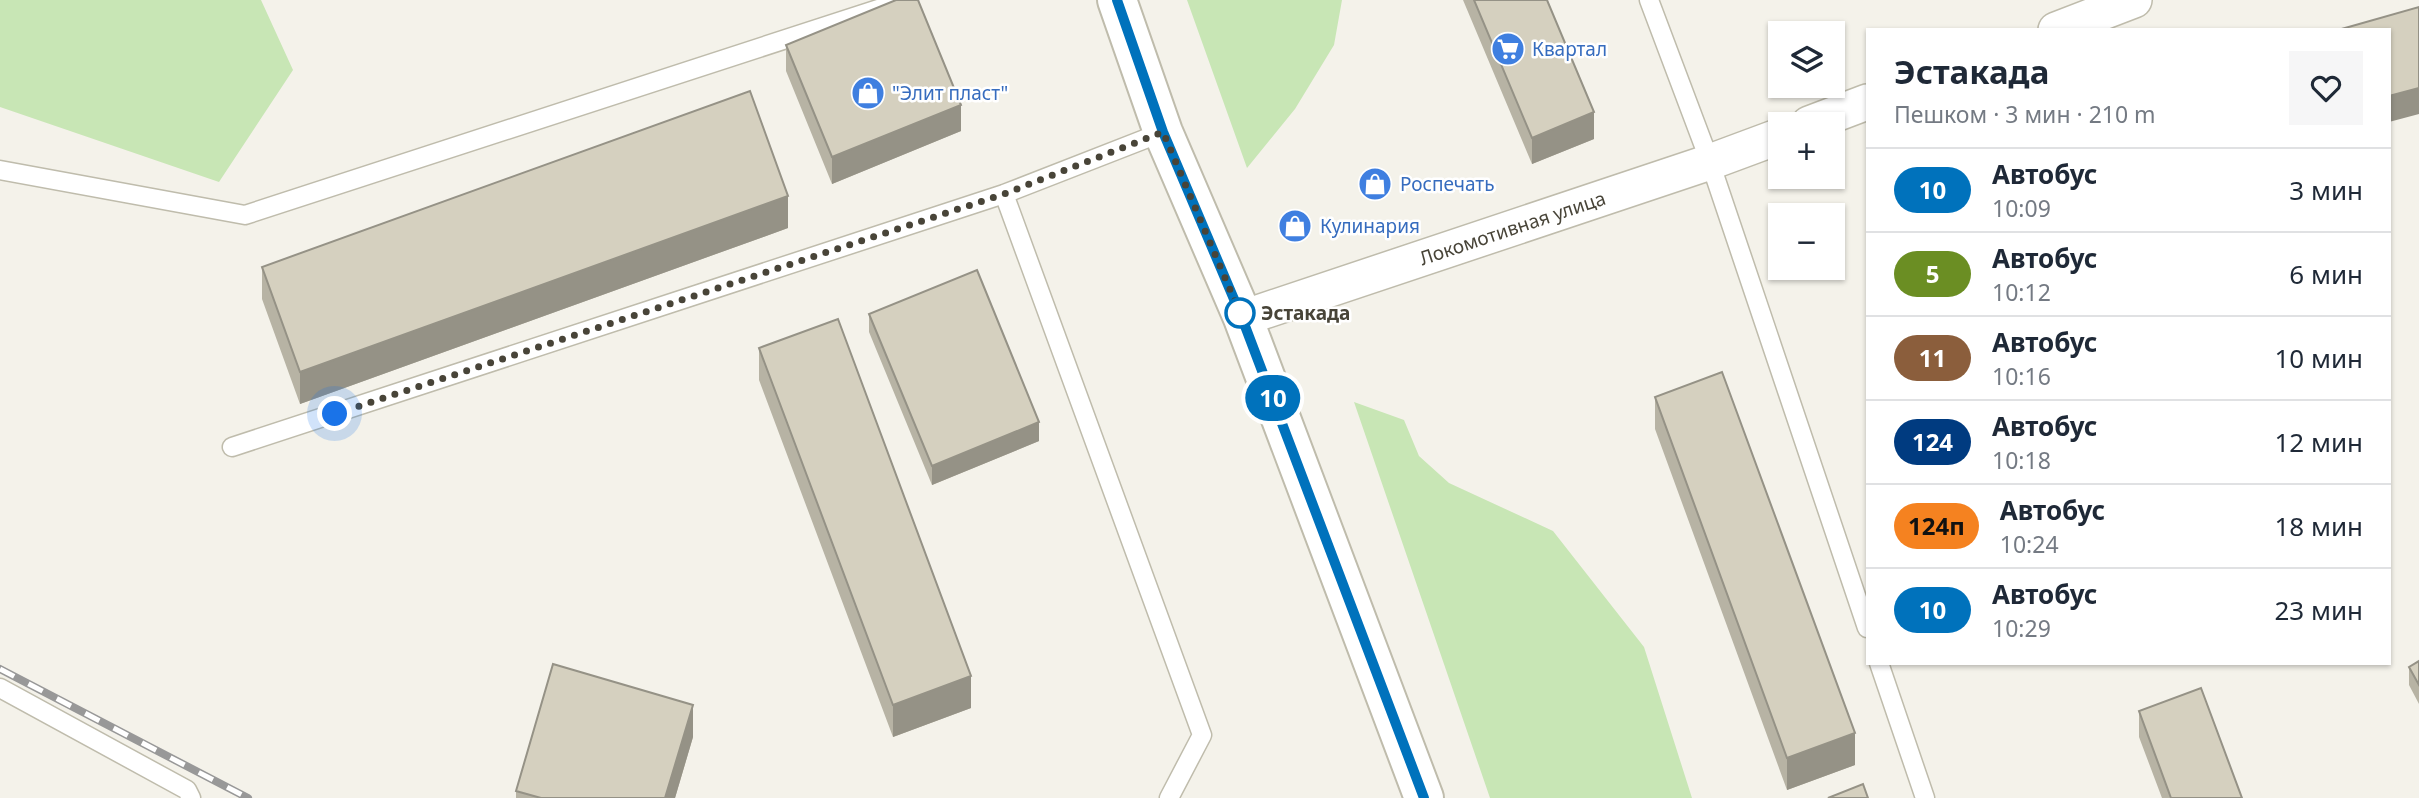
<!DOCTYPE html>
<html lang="ru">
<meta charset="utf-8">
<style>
:root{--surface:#fff;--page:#f6f6f7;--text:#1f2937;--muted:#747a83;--line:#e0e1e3}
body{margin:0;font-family:"Noto Sans",sans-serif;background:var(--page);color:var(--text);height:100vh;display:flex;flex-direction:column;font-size:26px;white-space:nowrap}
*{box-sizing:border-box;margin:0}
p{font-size:23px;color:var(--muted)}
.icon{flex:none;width:38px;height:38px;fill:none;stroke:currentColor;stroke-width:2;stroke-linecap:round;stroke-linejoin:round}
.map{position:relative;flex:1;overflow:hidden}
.details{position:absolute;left:1866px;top:28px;width:525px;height:637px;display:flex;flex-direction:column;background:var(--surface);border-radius:0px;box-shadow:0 2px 5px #0004}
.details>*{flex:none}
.badge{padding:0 14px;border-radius:23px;font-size:24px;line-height:46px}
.tools{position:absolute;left:1768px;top:21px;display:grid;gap:14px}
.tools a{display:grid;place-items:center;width:77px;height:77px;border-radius:0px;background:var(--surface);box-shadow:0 2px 5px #0004;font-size:35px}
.you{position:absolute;width:35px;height:35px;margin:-18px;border:5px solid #fff;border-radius:50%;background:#1a73e8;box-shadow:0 0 0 10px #1a73e833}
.map>.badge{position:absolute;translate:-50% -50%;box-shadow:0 0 0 4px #fff}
.round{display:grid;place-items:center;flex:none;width:74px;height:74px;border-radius:0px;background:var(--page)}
.headline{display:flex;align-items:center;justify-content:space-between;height:119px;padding:0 28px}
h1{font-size:33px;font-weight:700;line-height:52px}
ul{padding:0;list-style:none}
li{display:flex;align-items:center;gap:21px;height:84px;padding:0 28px;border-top:2px solid var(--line)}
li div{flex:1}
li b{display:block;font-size:26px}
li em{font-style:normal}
li .badge{min-width:77px;font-weight:700;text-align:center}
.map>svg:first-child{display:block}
.green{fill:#c8e6b5}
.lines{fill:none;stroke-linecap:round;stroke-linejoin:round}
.service-casing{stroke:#bfbcac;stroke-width:21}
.minor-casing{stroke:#bfbcac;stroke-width:38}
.tertiary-casing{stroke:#bfbcac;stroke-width:42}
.service{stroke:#fff;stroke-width:18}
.minor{stroke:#fff;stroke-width:35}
.tertiary{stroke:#fff;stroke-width:38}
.rail-casing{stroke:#989898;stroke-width:8}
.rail{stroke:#fff;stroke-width:5;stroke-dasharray:16;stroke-linecap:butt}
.wall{fill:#b7b3a4}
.shaded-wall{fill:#959286}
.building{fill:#d5d0bf;stroke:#959286;stroke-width:2}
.line-casing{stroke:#fff;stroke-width:16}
.line{stroke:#0072bc;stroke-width:10}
.walk{stroke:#484438;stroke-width:7;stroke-dasharray:0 12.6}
.stop-dot{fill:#fff;stroke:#0072bc;stroke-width:3.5}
.labels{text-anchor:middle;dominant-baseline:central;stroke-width:5;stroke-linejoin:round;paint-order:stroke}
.shop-label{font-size:19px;fill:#366cbe;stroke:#fff;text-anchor:start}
.street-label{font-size:19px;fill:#484438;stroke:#fff}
.stop-label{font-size:19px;font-weight:bold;fill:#484438;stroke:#fff;text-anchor:start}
</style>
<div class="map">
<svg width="2419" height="798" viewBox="0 0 2419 798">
<rect width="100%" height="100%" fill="#f4f2ea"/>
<!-- green -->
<path class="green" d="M0,0H261L293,70L219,182L0,107Z
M1187,0H1342L1334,45L1295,109L1247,168Z
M1354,402L1404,420L1419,456L1449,483L1553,531L1644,647L1692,798H1490Z"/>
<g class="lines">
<defs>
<path id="service" d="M1649,0L1710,162L1867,628
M0,170L245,215L906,0
M1004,194L1202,735L1169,798
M232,447L1004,194L1163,132
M1879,663L1925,798
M0,688L187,790L191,798"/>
<g id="minor">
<path d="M2056,30L2134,0"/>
<path d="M1809,124L1867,102"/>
<path id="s1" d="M1243,318L1710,162L1780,136"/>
</g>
<path id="tertiary" d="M1117,0L1163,132L1243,318L1424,798"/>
</defs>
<!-- service casing -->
<use href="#service" class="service-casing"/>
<!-- minor casing -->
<use href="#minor" class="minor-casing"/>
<!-- tertiary casing -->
<use href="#tertiary" class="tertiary-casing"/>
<!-- service -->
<use href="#service" class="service"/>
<!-- minor -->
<use href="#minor" class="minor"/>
<!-- tertiary -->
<use href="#tertiary" class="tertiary"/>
<defs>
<path id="rail" d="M0,669L248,798"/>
</defs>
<!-- rail casing -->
<use href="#rail" class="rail-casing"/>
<!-- rail -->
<use href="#rail" class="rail"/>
</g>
<!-- wall -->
<path class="wall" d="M1463,0H1547L1594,139L1532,164Z
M786,45L961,131L832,184L786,71Z
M788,228L300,404L262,299V267Z
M869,314L1039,441L932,485L869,332Z
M759,348L971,708L893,737L759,380Z
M1655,397L1855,765L1787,790L1655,429Z
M2419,661V704L2409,685V667Z
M2139,711L2242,798H2162L2139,737Z
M693,737L675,798H516V791Z"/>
<!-- shaded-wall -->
<path class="shaded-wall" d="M2419,88V114L2389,122V96Z
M961,105V131L832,184V157Z
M1594,112V139L1532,164V138Z
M788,196V228L300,404V372Z
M1039,422V441L932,485V466Z
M971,676V708L893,737V705Z
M693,705V737L675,798H665Z
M1855,733V765L1787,790V758Z"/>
<!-- building -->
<path class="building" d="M896,0H918L961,105L832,157L786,45Z
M1474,0H1547L1594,112L1532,138Z
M2419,7V88L2389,96V30H2338Z
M750,91L788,196L300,372L262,267Z
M977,270L1039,422L932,466L869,314Z
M838,319L971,676L893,705L759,348Z
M1722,372L1855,733L1787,758L1655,397Z
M2419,661V685L2409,667Z
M553,664L693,705L665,798H541L516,791Z
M2201,688L2242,798H2171L2139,711Z
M1863,784L1868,798H1828Z"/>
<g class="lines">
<defs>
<path id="line" d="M1117,0L1163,132L1242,318L1424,798"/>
</defs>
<!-- line casing -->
<use href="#line" class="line-casing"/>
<!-- line -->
<use href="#line" class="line"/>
<!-- walk -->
<path class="walk" d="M335,414L1004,194L1163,132L1240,313"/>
</g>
<!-- icons -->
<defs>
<symbol id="supermarket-disc" viewBox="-11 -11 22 22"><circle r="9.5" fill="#3f7fe0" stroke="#fff"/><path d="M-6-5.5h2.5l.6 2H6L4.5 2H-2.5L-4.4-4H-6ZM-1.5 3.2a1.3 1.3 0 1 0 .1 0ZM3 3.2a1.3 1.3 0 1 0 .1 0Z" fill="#fff"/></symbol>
<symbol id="shop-disc" viewBox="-11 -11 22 22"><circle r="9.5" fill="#3f7fe0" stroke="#fff"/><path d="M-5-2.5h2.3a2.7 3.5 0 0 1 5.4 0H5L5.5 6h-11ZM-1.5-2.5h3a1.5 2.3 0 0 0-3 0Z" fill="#fff"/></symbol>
</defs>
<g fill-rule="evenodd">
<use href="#supermarket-disc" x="1489" y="30" width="38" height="38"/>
<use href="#shop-disc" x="849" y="74" width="38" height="38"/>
<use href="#shop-disc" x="1356" y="165" width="38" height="38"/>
<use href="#shop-disc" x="1276" y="207" width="38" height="38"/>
</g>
<!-- markers -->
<circle class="stop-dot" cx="1240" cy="313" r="14"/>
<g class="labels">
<!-- shop labels -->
<g class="shop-label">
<text x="1532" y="49">Квартал</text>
<text x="892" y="93">"Элит пласт"</text>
<text x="1400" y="184">Роспечать</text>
<text x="1320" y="226">Кулинария</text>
</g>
<!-- street labels -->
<g class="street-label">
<text stroke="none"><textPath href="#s1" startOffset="284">Локомотивная улица</textPath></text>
</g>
<!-- stop labels -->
<g class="stop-label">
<text x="1261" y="313">Эстакада</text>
</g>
</g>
</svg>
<div class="tools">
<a><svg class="icon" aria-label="layers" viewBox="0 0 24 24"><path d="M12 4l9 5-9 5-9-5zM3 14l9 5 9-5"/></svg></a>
<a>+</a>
<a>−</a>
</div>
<div class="you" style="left:335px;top:414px"></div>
<b class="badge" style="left:1273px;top:398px;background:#0072bc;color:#fff">10</b>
<section class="details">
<div class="headline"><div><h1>Эстакада</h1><p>Пешком · 3 мин · 210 m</p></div><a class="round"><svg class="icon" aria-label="heart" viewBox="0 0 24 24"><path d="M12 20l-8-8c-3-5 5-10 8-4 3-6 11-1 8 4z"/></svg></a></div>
<ul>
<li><span class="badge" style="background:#0072bc;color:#fff">10</span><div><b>Автобус</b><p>10:09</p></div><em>3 мин</em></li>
<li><span class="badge" style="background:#6b8e23;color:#fff">5</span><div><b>Автобус</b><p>10:12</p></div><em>6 мин</em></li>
<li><span class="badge" style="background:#8b5e3c;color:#fff">11</span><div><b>Автобус</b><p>10:16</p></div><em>10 мин</em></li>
<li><span class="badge" style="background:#003b80;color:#fff">124</span><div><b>Автобус</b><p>10:18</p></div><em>12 мин</em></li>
<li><span class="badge" style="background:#f58220;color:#111">124п</span><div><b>Автобус</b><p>10:24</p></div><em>18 мин</em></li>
<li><span class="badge" style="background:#0072bc;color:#fff">10</span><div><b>Автобус</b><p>10:29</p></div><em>23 мин</em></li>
</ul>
</section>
</div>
